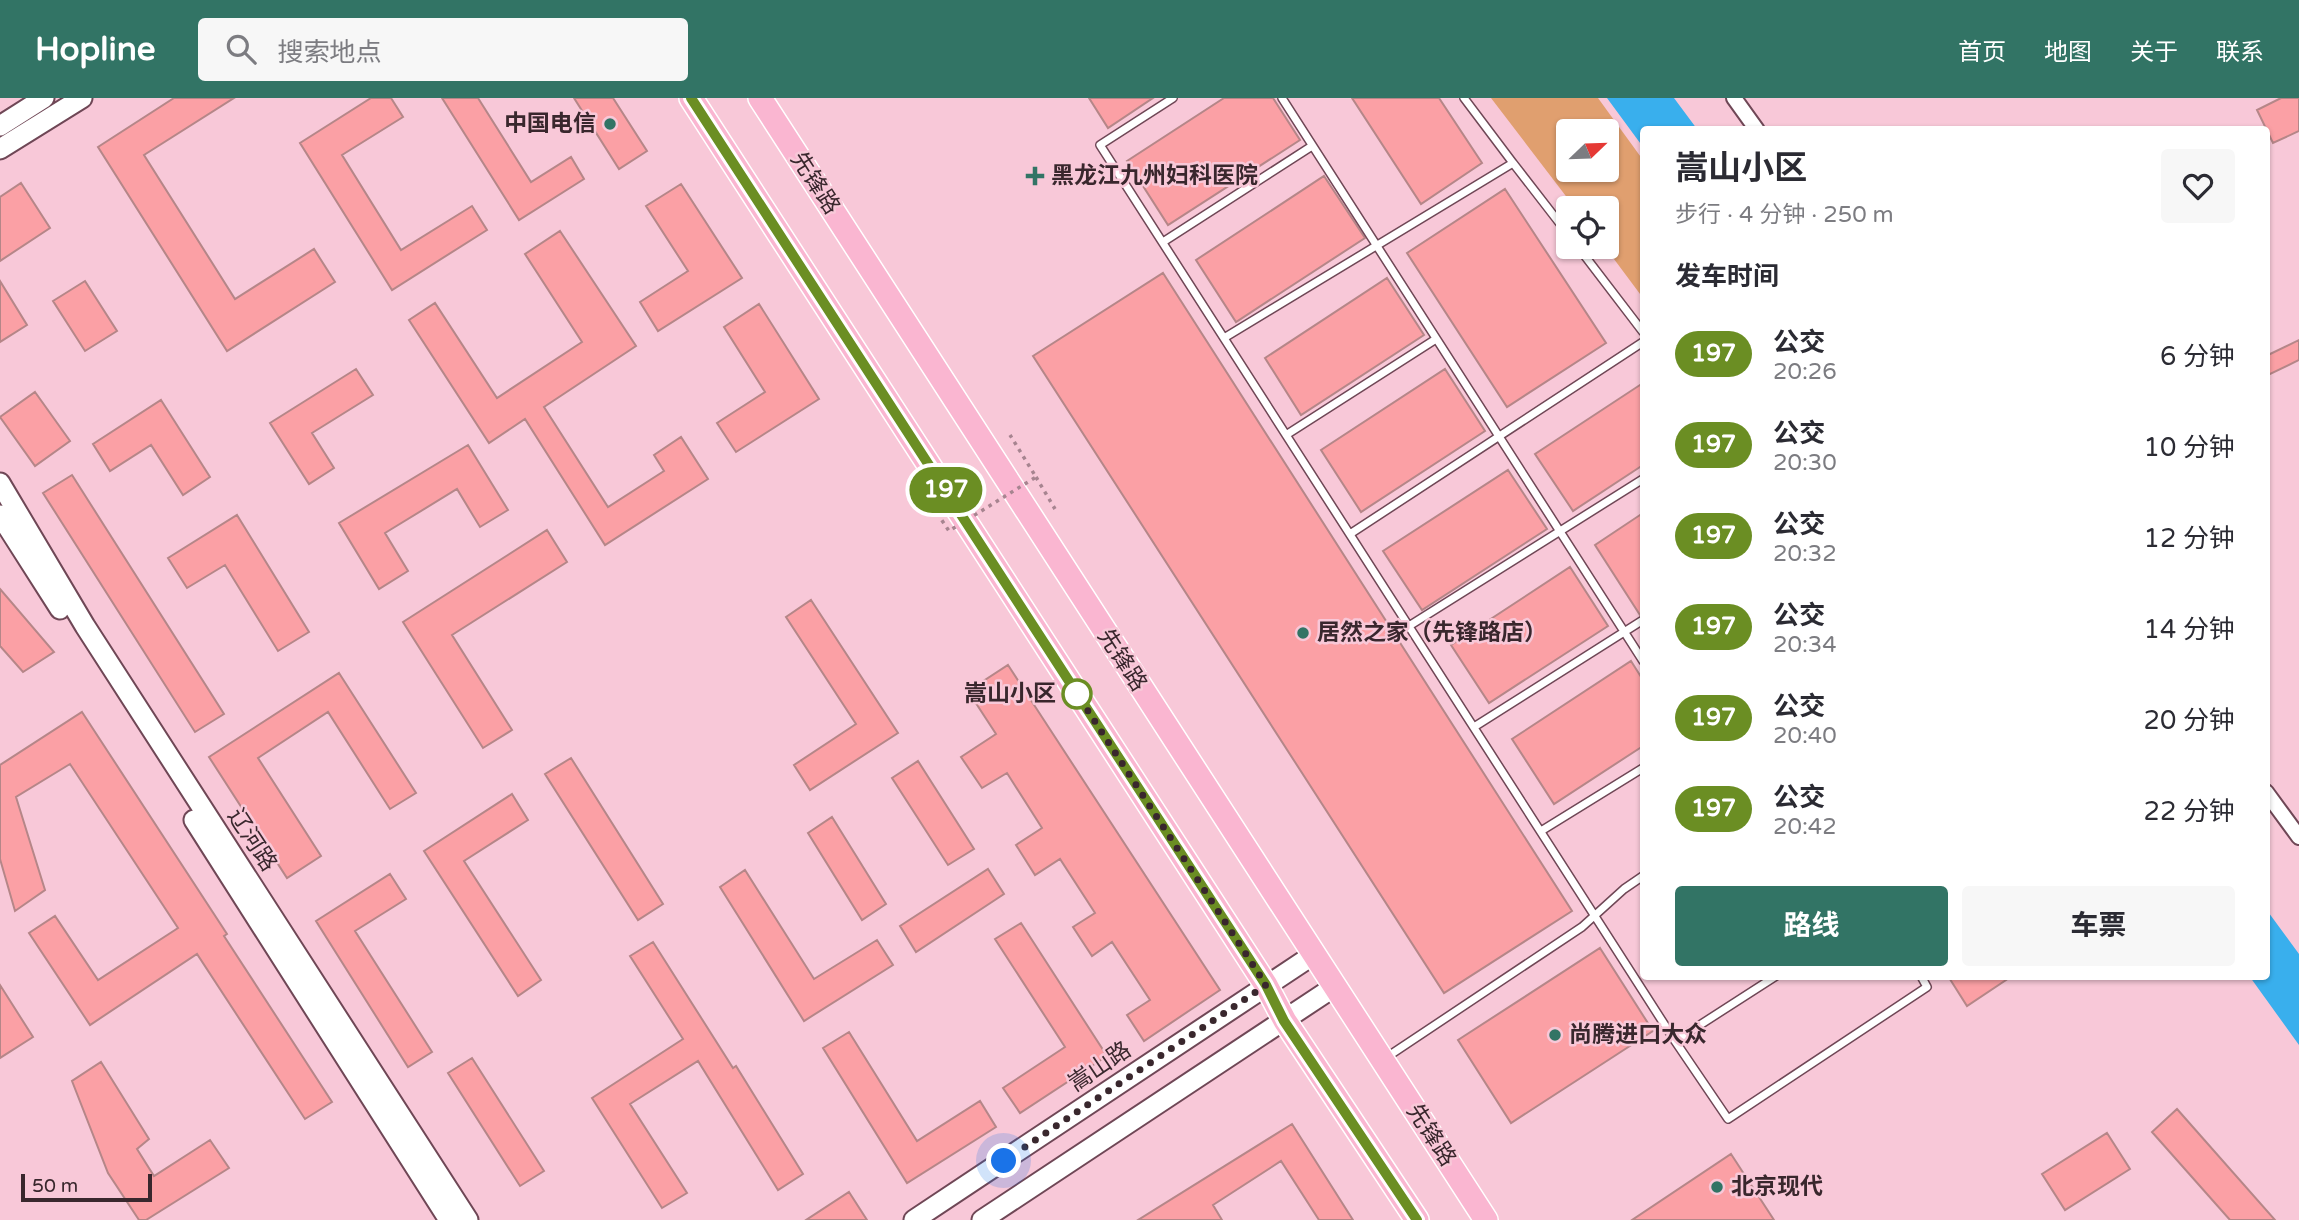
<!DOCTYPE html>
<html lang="zh">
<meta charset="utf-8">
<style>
:root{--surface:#fff;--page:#f7f7f7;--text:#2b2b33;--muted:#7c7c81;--accent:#327465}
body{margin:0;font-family:"Varela Round","Noto Sans SC",sans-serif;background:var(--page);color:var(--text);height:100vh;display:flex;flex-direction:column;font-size:26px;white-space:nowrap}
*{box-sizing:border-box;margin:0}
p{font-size:23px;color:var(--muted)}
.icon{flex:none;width:38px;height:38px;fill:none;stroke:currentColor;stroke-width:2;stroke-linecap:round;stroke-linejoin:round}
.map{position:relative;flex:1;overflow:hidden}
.sheet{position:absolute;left:1640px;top:28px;width:630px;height:854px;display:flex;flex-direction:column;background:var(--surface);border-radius:7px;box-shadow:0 2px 5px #0004}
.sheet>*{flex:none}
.badge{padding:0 14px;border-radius:23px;font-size:24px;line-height:46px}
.needle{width:46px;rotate:67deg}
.controls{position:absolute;left:1556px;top:21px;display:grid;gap:14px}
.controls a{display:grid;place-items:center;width:63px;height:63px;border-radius:7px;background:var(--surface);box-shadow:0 2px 5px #0004;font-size:35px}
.scale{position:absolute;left:21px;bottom:18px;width:131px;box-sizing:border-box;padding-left:7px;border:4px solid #39272d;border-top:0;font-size:19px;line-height:24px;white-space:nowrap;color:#39272d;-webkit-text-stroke:5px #f8c8d8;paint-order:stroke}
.you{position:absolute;width:35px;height:35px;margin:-18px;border:5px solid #fff;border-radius:50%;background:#1a73e8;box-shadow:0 0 0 10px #1a73e833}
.map>.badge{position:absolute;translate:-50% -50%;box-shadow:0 0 0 4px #fff}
h2{padding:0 35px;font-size:26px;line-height:63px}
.round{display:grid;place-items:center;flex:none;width:74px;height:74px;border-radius:7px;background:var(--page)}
.overview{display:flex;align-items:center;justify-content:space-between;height:119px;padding:0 35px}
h1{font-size:33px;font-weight:700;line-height:52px}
.cta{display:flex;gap:14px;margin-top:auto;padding:14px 35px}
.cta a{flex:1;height:80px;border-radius:7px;background:var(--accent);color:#fff;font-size:28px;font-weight:700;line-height:80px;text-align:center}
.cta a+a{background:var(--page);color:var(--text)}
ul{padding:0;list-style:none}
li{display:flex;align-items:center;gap:21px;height:91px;padding:0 35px}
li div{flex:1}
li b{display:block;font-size:26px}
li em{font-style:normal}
li .badge{min-width:77px;font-weight:700;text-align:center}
header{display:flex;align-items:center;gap:42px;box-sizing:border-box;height:98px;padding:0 35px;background:var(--accent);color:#fff}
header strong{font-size:33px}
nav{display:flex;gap:38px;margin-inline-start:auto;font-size:24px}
.search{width:490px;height:63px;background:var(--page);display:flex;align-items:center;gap:18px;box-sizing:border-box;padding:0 24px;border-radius:7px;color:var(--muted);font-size:26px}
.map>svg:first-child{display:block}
.green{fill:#e09f6f;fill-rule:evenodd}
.water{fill:#39afed}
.building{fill:#fba0a5;stroke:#b58688;stroke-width:2}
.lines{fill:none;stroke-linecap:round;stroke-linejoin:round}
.service-casing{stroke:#6f4756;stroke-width:10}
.minor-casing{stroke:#6f4756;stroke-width:18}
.secondary-casing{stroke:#6f4756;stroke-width:23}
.primary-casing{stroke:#fff;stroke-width:26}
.path{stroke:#a78490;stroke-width:3.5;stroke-dasharray:3.5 5;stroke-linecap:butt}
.service{stroke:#fff;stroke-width:7}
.minor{stroke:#fff;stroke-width:14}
.secondary{stroke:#fff;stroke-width:19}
.primary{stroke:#fab6d1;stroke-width:23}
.path-bridge{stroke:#a78490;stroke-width:3.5;stroke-dasharray:3.5 5;stroke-linecap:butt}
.line-casing{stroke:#fff;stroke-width:16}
.line{stroke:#6b8e23;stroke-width:10}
.walk{stroke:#39272d;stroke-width:7;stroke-dasharray:0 12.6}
.poi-dot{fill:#327465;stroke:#f8c8d8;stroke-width:2.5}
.stop-dot{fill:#fff;stroke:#6b8e23;stroke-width:3.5}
.labels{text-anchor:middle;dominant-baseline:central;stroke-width:5;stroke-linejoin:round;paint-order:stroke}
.poi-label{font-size:23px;font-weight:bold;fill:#39272d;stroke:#f8c8d8;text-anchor:start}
.street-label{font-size:23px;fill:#39272d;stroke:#f8c8d8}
.stop-label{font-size:23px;font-weight:bold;fill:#39272d;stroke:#f8c8d8;text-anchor:end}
</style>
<header>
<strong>Hopline</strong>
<div class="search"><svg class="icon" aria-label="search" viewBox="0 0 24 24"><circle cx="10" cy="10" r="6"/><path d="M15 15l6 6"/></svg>搜索地点</div>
<nav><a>首页</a><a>地图</a><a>关于</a><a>联系</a></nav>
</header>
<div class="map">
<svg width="2299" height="1122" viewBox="0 0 2299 1122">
<rect width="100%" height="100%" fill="#f8c8d8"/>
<!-- green -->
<path class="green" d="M1491,0H1598L1643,62V200L1605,149H1606V110H1575ZM1568,33H1606V72H1568Z"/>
<!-- water -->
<path class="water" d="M1607,0H1674L1697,31L1643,32V49Z
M2266,811L2299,856V947L2250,879L2266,878Z"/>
<!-- building -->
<path class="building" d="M174,0H234L144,57L235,201L314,151L335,184L227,253L98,49Z
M371,0H391L403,19L342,57L401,152L472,108L487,132L392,192L300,45Z
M442,0H478L531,84L571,59L584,81L519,122Z
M574,0H613L647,53L619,71Z
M1089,0H1153L1108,30Z
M1224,0H1273L1300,42L1168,127L1127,63Z
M1352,0H1439L1482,65L1421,106Z
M2281,0H2299V33L2273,45L2257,12Z
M1324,78L1365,140L1236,224L1196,162Z
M21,85L50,130L0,163V99Z
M681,86L742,180L658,233L640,204L688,173L646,108Z
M1505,91L1606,245L1507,309L1407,155Z
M560,133L636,248L544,309L608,409L664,373L654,357L681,339L708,381L605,447L525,321L489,345L409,222L435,205L497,300L582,244L525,156Z
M1163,175L1572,813L1444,895L1033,258Z
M1387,180L1424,237L1301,317L1265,260Z
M0,183L27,227L0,244Z
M85,183L117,233L85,253L53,203Z
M759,206L819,301L736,354L717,325L765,294L724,229Z
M2299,242V262L2266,278V258Z
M356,271L373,297L312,335L334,370L309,386L270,325Z
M1445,271L1485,333L1361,414L1321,352Z
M1643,285V367L1573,413L1535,356Z
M35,294L70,343L35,368L0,319Z
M161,302L210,379L183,397L151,347L110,373L93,346Z
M468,347L508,412L480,429L457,391L385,435L408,473L379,491L339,425Z
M1508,372L1547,431L1422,512L1383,453Z
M72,377L224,616L195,634L43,395Z
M1643,415V516L1640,517L1595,447Z
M237,417L309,534L278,553L225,467L187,490L168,460Z
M547,432L567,464L452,537L512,632L483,650L403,524Z
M1570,469L1608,528L1489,605L1451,547Z
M0,491L54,554L23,574L0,548Z
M811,502L898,635L810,692L794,667L856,626L786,519Z
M1631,563L1643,582V648L1554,706L1512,641Z
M1008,567L1220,892L1144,943L1127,917L1150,902L1112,844L1092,858L1073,829L1095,815L1060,761L1035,777L1016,747L1042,730L1007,675L982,690L961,659L996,636L968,593Z
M339,575L416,695L390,711L328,614L258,660L321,758L287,780L209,659Z
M82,614L227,836L224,838L332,1004L305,1021L197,856L90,927L29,835L55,818L98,882L178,830L70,666L16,699L45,792L15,813L0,761V667Z
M571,660L663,806L638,822L545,676Z
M918,663L974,751L948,767L892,680Z
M512,696L528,722L464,763L541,882L518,898L424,753Z
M832,719L886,806L862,822L808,735Z
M988,771L1004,796L916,854L900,828Z
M745,772L814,881L877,842L893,867L804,923L720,789Z
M390,776L406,801L355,833L432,954L408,969L316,823Z
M1021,825L1107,958L1020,1015L1003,990L1065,949L995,841Z
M653,844L733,970L736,968L803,1076L778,1092L698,963L630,1006L687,1095L662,1110L592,1000L683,941L630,858Z
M1600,850L1653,933L1511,1025L1458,942Z
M1948,878H2012L1967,908Z
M0,887L33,939L0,960Z
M849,934L917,1043L980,1003L996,1029L907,1085L823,950Z
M472,960L544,1073L520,1088L448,975Z
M101,964L149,1041L137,1051L154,1078L210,1042L229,1070L146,1122H139L108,1075L72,983Z
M2177,1011L2275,1122H2230L2152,1034Z
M1292,1026L1353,1122H1319L1281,1063L1213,1107L1222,1122H1138Z
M2107,1035L2130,1071L2065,1112L2042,1076Z
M1731,1056L1774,1122H1632Z
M849,1094L867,1122H806Z"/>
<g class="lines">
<defs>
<path id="service" d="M1173,0L1100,47L1675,943L1728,1021L1927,889L1921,878
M1282,0L1643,563
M1513,65L1568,136
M1163,144L1312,48
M1578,149L1643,234
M1224,240L1513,65L1464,0
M1286,337L1436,241
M1350,436L1643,244
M1409,528L1643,381
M1474,629L1643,522
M1541,733L1643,670
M1675,943L1776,878
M1384,961L1582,829L1624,791L1643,778"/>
<path id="minor" d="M1734,0L1757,32
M2266,694L2299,739"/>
<path id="secondary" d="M0,28L44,0
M0,51L82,0
M0,385L85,528L468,1122
M0,417L60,511
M194,722L449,1122
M914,1122L1313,857
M982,1122L1334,889"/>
<path id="primary" d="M691,0L1266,887L1285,923L1417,1122
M760,0L1486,1122"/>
</defs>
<!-- service casing -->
<use href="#service" class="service-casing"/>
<!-- minor casing -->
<use href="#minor" class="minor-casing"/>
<!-- secondary casing -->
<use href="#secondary" class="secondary-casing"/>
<!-- primary casing -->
<use href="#primary" class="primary-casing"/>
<!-- path -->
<path class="path" d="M1036,379L1055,411"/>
<!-- service -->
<use href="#service" class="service"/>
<!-- minor -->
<use href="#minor" class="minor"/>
<!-- secondary -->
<use href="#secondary" class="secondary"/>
<!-- primary -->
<use href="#primary" class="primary"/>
<!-- path-bridge -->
<path class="path-bridge" d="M923,394L949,433L1036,379L1010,337"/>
</g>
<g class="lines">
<defs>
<path id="line" d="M691,0L1266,887L1284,923L1417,1122"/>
</defs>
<!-- line casing -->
<use href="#line" class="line-casing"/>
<!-- line -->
<use href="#line" class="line"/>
<!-- walk -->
<path class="walk" d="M1004,1063L1266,887L1077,596"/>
</g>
<!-- markers -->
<g class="poi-dot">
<circle cx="610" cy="26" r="7"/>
<path d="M1031.5 67.5h7v7h7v7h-7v7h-7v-7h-7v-7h7z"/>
<circle cx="1303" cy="535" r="7"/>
<circle cx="1555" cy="937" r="7"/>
<circle cx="1717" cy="1089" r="7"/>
</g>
<circle class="stop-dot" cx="1077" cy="596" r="14"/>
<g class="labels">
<!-- poi labels -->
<g class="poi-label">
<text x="596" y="26" text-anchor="end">中国电信</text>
<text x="1051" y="78">黑龙江九州妇科医院</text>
<text x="1317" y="535">居然之家（先锋路店）</text>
<text x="1569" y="937">尚腾进口大众</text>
<text x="1731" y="1089">北京现代</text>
</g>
<!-- street labels -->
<g class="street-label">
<text transform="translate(815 85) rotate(57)">先锋路</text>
<text transform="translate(1122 562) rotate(57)">先锋路</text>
<text transform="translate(252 742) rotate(57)">辽河路</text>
<text transform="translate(1100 969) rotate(-34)">嵩山路</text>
<text transform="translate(1431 1037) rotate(57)">先锋路</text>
</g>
<!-- stop labels -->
<g class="stop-label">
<text x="1056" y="596">嵩山小区</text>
</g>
</g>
</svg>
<div class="controls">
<a><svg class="needle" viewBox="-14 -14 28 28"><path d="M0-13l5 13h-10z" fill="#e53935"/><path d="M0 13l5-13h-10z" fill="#7c7c81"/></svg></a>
<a><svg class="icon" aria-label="locate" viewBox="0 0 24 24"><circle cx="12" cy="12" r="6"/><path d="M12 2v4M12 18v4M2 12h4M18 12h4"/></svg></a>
</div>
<div class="scale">50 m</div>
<div class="you" style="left:1004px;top:1063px"></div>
<b class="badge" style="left:946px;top:392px;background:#6b8e23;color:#fff">197</b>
<section class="sheet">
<div class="overview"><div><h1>嵩山小区</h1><p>步行 · 4 分钟 · 250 m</p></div><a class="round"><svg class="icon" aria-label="heart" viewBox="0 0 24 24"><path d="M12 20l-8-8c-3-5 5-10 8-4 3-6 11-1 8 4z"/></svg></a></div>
<h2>发车时间</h2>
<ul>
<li><span class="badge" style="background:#6b8e23;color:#fff">197</span><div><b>公交</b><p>20:26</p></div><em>6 分钟</em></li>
<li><span class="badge" style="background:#6b8e23;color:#fff">197</span><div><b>公交</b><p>20:30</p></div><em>10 分钟</em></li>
<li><span class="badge" style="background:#6b8e23;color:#fff">197</span><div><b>公交</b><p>20:32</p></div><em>12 分钟</em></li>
<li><span class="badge" style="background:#6b8e23;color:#fff">197</span><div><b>公交</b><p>20:34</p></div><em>14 分钟</em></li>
<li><span class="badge" style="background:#6b8e23;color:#fff">197</span><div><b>公交</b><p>20:40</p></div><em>20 分钟</em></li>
<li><span class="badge" style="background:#6b8e23;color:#fff">197</span><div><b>公交</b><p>20:42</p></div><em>22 分钟</em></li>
</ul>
<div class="cta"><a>路线</a><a>车票</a></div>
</section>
</div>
